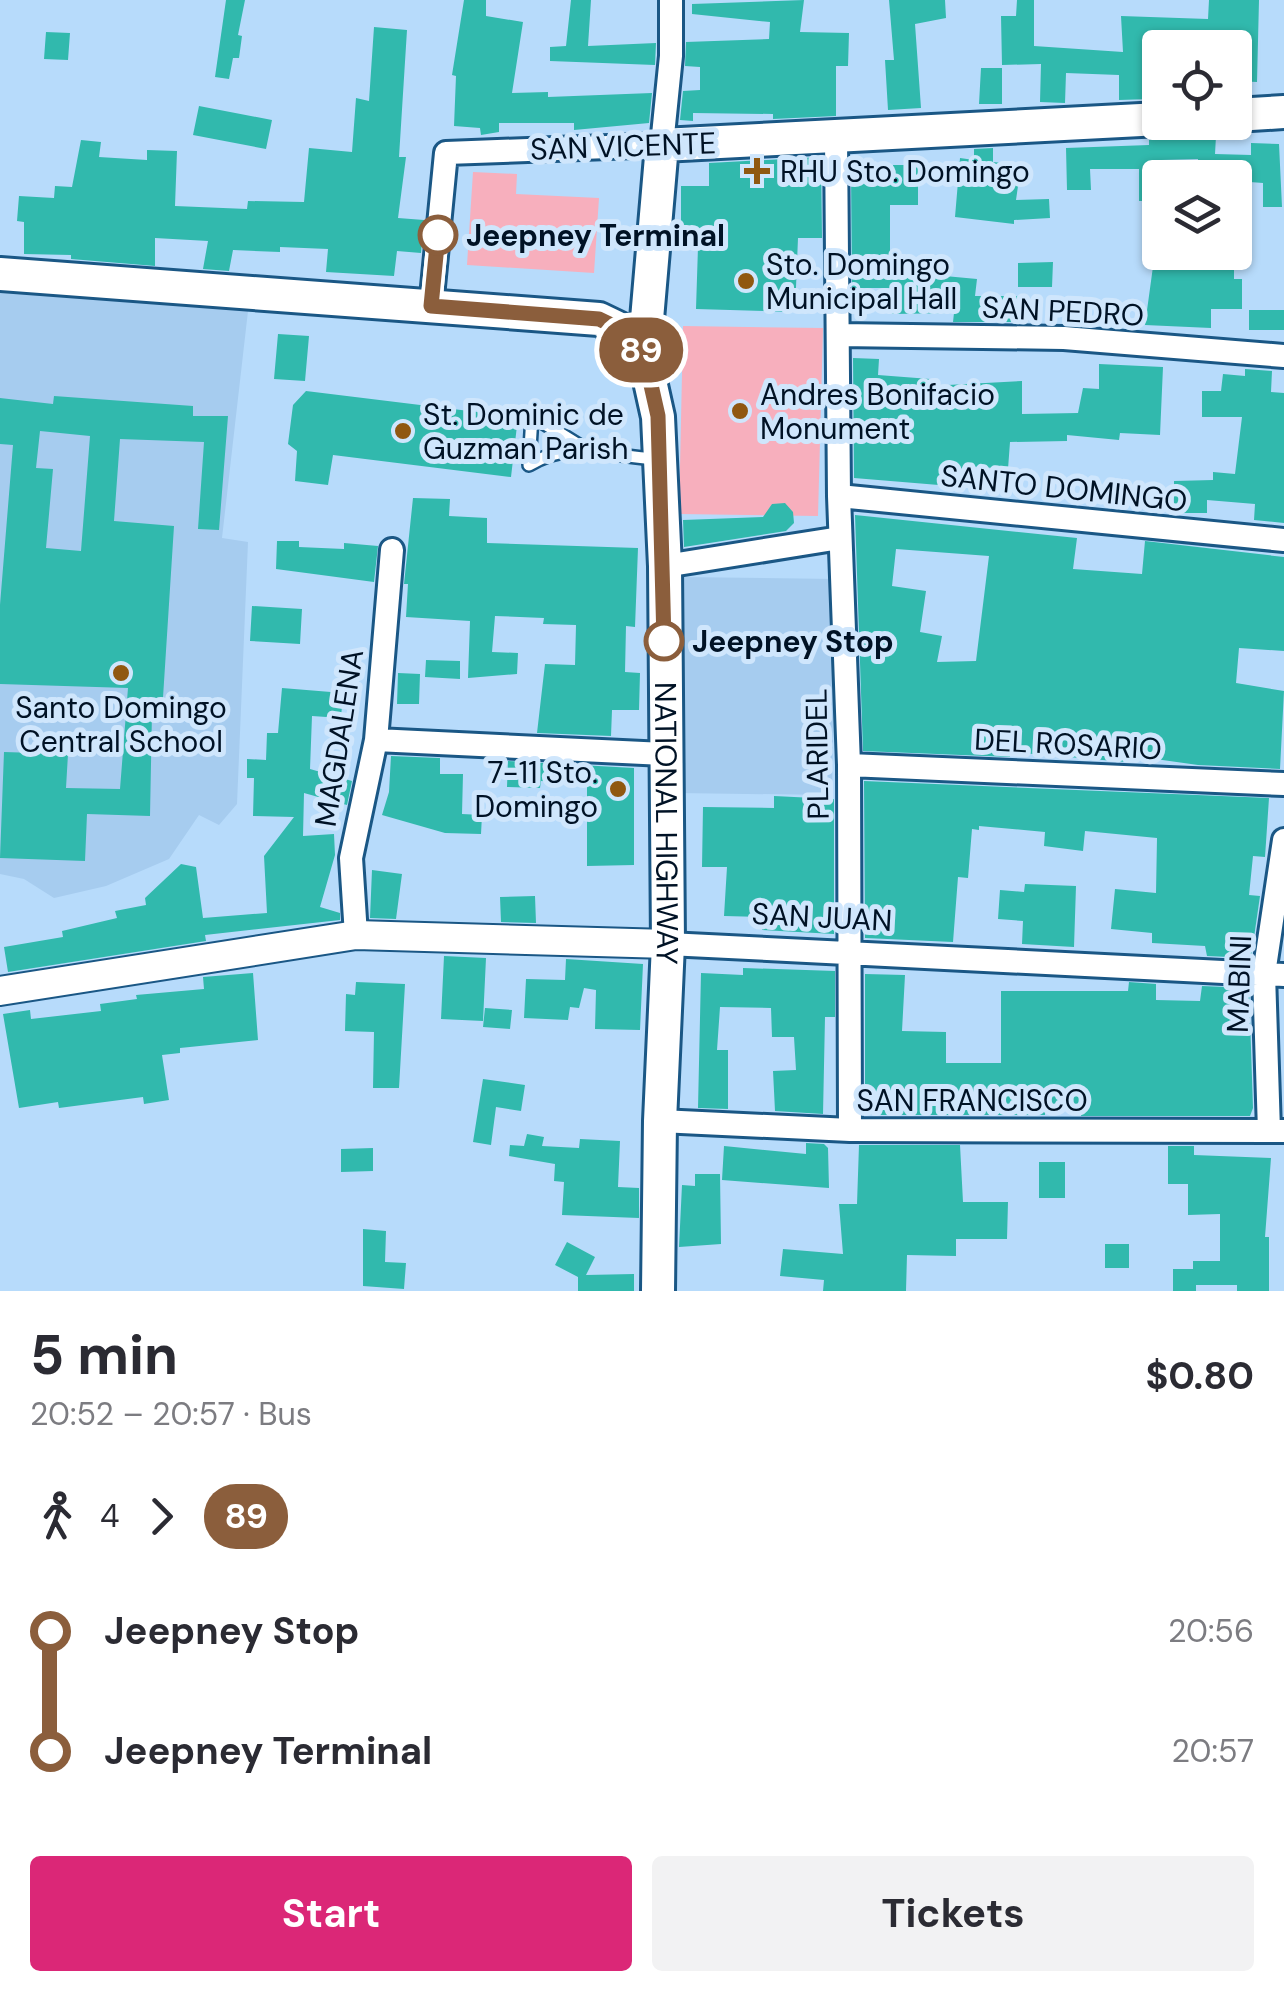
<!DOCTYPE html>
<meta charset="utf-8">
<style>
:root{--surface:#fff;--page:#f2f2f3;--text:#2b2b33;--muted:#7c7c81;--accent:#db2777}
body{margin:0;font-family:"DM Sans",sans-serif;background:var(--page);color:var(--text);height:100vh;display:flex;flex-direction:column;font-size:38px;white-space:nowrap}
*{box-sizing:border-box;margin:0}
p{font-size:32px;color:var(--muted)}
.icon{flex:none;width:55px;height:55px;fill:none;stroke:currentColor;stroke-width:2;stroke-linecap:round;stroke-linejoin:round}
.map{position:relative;height:1291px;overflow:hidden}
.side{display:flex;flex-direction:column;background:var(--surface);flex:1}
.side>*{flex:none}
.badge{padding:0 20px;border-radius:32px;font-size:35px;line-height:65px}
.controls{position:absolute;left:1142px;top:30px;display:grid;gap:20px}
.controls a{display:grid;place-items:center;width:110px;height:110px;border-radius:10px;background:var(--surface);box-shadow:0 2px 8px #0004;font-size:50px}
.map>.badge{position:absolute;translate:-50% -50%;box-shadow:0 0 0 5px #fff}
.legs{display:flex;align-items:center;gap:15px;height:110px;padding:0 30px;font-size:32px}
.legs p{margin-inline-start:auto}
.head{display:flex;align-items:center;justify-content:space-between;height:170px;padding:0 30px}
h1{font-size:55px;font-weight:700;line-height:75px}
.cta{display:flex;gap:20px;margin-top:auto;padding:20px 30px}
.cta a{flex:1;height:115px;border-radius:10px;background:var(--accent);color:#fff;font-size:40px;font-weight:700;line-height:115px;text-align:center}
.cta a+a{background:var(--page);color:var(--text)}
ul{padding:0 30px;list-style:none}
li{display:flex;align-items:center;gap:35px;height:120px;font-size:38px}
li i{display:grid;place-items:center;width:15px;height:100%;margin:0 12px;background:currentColor}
li i::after{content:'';width:25px;height:25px;margin:-12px;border:8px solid;border-radius:50%;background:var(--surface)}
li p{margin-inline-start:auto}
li:first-child i{background:linear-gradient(#0000 50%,currentColor 0)}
li:last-child i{background:linear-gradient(currentColor 50%,#0000 0)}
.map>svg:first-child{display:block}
.built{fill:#a6ccef}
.green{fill:#f7afbd}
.building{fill:#31b9ad;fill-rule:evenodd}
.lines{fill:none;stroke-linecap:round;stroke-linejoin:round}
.service-casing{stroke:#1a5785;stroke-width:16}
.minor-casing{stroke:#1a5785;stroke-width:28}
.tertiary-casing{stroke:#1a5785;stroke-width:32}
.secondary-casing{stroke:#1a5785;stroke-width:38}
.service{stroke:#fff;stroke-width:11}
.minor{stroke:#fff;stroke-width:22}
.tertiary{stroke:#fff;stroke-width:28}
.secondary{stroke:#fff;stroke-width:32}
.line-1-casing{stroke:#fff;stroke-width:22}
.line-1{stroke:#8b5e3c;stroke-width:15}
.poi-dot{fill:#905810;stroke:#cfe6fc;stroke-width:4}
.stop-1-dot{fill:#fff;stroke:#8b5e3c;stroke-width:5}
.labels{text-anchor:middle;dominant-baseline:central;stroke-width:10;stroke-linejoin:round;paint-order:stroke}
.street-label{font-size:30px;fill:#001225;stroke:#cfe6fc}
.poi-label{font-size:30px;fill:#001225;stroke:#cfe6fc;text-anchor:start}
.stop-label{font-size:30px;font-weight:bold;fill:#001225;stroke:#cfe6fc;text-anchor:start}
</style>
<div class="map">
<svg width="1284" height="1291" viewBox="0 0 1284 1291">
<rect width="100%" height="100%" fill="#b7dbfb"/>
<!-- built -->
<path class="built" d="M0,289L248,311L222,538L248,542L237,804L219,825L199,815L169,859L106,886L54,898L24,879L0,874Z
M679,577L836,579L832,795L676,793Z"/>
<!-- green -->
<path class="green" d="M473,172L517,174L516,194L599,198L594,273L467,265Z
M683,326L823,328L818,516L679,514Z"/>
<!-- building -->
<path class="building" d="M226,0H245L238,35L242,36L239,58H233L229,79L215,77Z
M464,0H486V16L523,22L512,93L548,92V97L652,93L649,123L574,130V123H499V132L481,135L480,128L454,126L456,76L452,75Z
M571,0H591L588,46L656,43L655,65L550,61V47L566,46Z
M804,0L800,32L849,33L848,66H836V116L773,119V114L693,113V121L680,120L683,91L700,90V67L685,66L686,42L769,39L770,22L692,14V4Z
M889,0H945L946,18L915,24L921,108L888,110L885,60H894Z
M1017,0H1034V46L1123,52L1121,16L1208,19L1209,0H1259L1257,82L1235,81V48H1160V58H1150L1151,99L1119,100V75L1066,73L1065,103L1040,102L1041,64L1002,65L1001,16H1016Z
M374,27L407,30L399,157H406L398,218L424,220L421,253L397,251L394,276L326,272L328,249L280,247V252L233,250L229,271L203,269L208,241L155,238V266L71,259V255L24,254V222L17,221L19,196L54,198L55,186L72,187L81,140L101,142L99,157L147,160V150L177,151L175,206L247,209L248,201L304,202L309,148L352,152L356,98L369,101Z
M46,32L70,33L68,60L44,59Z
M981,68H1002V104H979Z
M199,106L272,120L266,149L193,135Z
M1216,136L1215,154L1251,155V143L1279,144L1282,207H1263V183L1197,178L1198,159L1161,160L1160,201H1139V169H1090L1091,190H1067L1066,148L1149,145V140L1168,137Z
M993,148V162L1021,165L1016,200L1049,199L1050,218L1014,220V224L955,217L960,158L974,160V149Z
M821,157L822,238H798L795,312L696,309L698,247H681V186H709V163Z
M893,165H918V205H890V270H934V275L977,279L975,296H1017V322H953L954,313L892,314V288H852L851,172H893Z
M1155,252H1234V279H1242V309H1211V328L1145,325Z
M1053,262L1052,287H1018V263Z
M1249,310H1284V330H1249Z
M278,334L309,336L305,381L274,379Z
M853,358L879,359L878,375L930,379L929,386L1022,381V414L1078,413L1083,388L1099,389V364L1163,367L1160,435L1120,433L1119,440L1067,435V441L1010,442L1008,469L965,466L963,487L854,478Z
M1245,369L1272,371L1271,392L1284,393V523L1254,520L1255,504L1207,500V513H1174V481L1213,480V472L1235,474L1242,417H1202V391H1221L1223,374L1245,376Z
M306,391L518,417L511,477L333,455L328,485L295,481L297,451L288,444L293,405Z
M54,396L193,406V416H228L219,530L198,529L204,442L120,439L114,521L174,526L162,713L152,712L150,816L87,814L85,861L0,858L4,752L68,754L66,788L120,789L128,688L0,684V605L13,445L0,444V398L53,404ZM40,431L90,436L81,551L46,548L53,469L36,468Z
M413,498L450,499L449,516L487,518V543L638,548L635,627L626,626L625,672L640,673L639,710H612L611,736L537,733L545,664L575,665L576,625L543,624L544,618L495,616L492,652L518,653L517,674L468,678L470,621L406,617L408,584H404Z
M785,503L793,512L794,523L786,531L684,547L683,520L763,517L772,504Z
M855,515L1077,538L1073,569L1142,574L1145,541L1284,557V651L1239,648L1236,683L1284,691L1280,769L1198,765L1127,755L1126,762L1010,752V757L863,751ZM896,549L989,556L976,661L937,662L942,636L920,632L926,591L892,586Z
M277,541H299V547L344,549V543L378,546L374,582L276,569Z
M252,606L302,609L300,644L250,641Z
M426,660L460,661V679L425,677Z
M398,673L420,674L419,704H397Z
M282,688L343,693L341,718L312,716L310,769L352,781L347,805L304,793L303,836L334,834L335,855L320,907L340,913V920L205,935L206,941L8,972L4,947L63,937L62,931L117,918L115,911L146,905L145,898L181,864L196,867L203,918L267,913L264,856L294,817L253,816L254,778H247V759L266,760L267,733H278Z
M391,756L440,758V774H463L462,814L482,815L481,834L445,833L382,815L389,792Z
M508,761L634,768V865L587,866V783L541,781L540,788L507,787Z
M864,781L1269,798L1265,857L1253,856L1249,895L1260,896L1251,958L1207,956L1205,946L1152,943V933L1111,929L1115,889L1156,893L1157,838L1085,831L1083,851L1044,846L1045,832L979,826V830L972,829L968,878L958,877L953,942L865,938Z
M774,796L834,799V934L762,930L763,917L724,916L727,867H702L703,807L774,808Z
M372,870L402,874L396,919L370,918Z
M1025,884L1076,886L1074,947L1022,944L1023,921L998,919L1000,890L1024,892Z
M535,896L536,923L501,922L500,897Z
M444,956L486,958L483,1021L441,1019Z
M566,959L643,964L640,1030L595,1029L596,990L584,988L579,1008L570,1007L568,1020L524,1018L526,979L565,980Z
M743,968L835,971V1017H825L823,1114L775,1111L773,1071L796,1070L794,1037H772L771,1008L720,1007L717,1050H728V1109L698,1108L701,973L743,975Z
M253,973L258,1040L180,1048V1053L162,1055L169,1100L144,1104L143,1097L59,1108L58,1102L19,1108L3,1014L30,1010L31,1019L101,1011L100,1004L137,999L136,995L204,989L203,977Z
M865,974L905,975L902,1031L946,1032V1063H1001V991H1128L1129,982L1156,984V1000L1200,1001L1202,986L1249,988L1253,1108L1250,1116H1081L1082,1107L1045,1106V1115H865Z
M356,982L405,984L399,1088H373L374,1032L345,1031L346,994L355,995Z
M485,1008L512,1010L510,1029L483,1027Z
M483,1079L525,1085L521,1111L496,1107L491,1145L473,1142Z
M527,1134L544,1137L542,1146L579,1148L580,1139L620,1141L618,1187L639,1188V1218L562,1215L564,1182L554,1181L555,1164L509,1156L510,1145L524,1146Z
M806,1143L824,1144L828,1148L829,1188L722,1180L724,1146L806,1154Z
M859,1145H960L963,1202H1008L1007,1239H956V1256L907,1255L906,1291H823L824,1280L780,1276L783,1249L843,1254L839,1204H857Z
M1168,1146H1194V1155L1271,1158L1265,1237H1269V1291H1237V1285H1196V1291H1173V1269H1193V1261H1220V1214L1188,1215V1184H1168Z
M373,1148V1171L341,1172V1149Z
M1039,1162H1065V1198H1039Z
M695,1174H720L721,1244L679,1247L682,1185L695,1186Z
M363,1229L386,1231L385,1262L406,1263L404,1289L363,1286Z
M567,1242L595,1257L586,1275L634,1274V1291H578V1277L555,1265Z
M1105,1244H1129V1268H1105Z"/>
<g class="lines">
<defs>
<path id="service" d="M582,447L532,416L529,465C574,438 609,457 657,459"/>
<path id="minor" d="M836,137L839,496L849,765L850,1130
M431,307L446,153L662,145L671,56V0
M840,335L1064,338L1284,356
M839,496L1284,540
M665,566L840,538
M376,740L664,754
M849,765L1284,784
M356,935L351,858L376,740L392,550
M668,944L1284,975
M660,1121L850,1130L1284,1131
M1269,1131L1264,974L1284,840"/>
<path id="tertiary" d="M0,991L356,935L668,944"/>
<g id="secondary">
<path d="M1235,115L1284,112"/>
<path id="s1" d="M0,274L599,319L626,332L644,354L658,417L665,566L668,944L660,1121L658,1291"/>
<path d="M644,354L662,145L1160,119"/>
</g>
</defs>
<!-- service casing -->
<use href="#service" class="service-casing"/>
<!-- minor casing -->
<use href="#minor" class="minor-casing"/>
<!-- tertiary casing -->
<use href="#tertiary" class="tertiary-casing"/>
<!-- secondary casing -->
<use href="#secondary" class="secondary-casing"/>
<!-- service -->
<use href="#service" class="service"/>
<!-- minor -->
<use href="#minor" class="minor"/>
<!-- tertiary -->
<use href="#tertiary" class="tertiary"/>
<!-- secondary -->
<use href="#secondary" class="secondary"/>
</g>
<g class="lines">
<defs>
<path id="line-1" d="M438,235L431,306L599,319L626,332L644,354L658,416L664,641"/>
</defs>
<!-- line-1 casing -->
<use href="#line-1" class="line-1-casing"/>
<!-- line-1 -->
<use href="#line-1" class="line-1"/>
</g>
<!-- markers -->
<g class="poi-dot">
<path d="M752 156h10v10h10v10h-10v10h-10v-10h-10v-10h10z"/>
<circle cx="746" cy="281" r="10"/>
<circle cx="740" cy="411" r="10"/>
<circle cx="403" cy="431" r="10"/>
<circle cx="121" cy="673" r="10"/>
<circle cx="618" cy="789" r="10"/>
</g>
<g class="stop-1-dot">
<circle cx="438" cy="235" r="18"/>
<circle cx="664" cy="641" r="18"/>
</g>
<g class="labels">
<!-- street labels -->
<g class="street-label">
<text transform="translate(623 146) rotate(-2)">SAN VICENTE</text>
<text transform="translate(1063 311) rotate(3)">SAN PEDRO</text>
<text transform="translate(1064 488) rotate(6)">SANTO DOMINGO</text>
<text transform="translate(339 738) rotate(-81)">MAGDALENA</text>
<text transform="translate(1068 744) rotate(3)">DEL ROSARIO</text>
<text transform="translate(817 754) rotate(-91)">PLARIDEL</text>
<text stroke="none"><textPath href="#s1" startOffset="1130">NATIONAL HIGHWAY</textPath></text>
<text transform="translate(822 917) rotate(3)">SAN JUAN</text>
<text transform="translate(1239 984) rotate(-88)">MABINI</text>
<text x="972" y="1100">SAN FRANCISCO</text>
</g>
<!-- poi labels -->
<g class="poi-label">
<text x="780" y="171">RHU Sto. Domingo</text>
<text x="766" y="264">Sto. Domingo<tspan x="766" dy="34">Municipal Hall</tspan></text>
<text x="760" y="394">Andres Bonifacio<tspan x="760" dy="34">Monument</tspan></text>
<text x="423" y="414">St. Dominic de<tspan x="423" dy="34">Guzman Parish</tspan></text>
<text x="121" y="707" text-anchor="middle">Santo Domingo<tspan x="121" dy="34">Central School</tspan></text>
<text x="598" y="772" text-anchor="end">7-11 Sto.<tspan x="598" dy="34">Domingo</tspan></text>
</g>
<!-- stop labels -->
<g class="stop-label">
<text x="466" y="235">Jeepney Terminal</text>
<text x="692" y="641">Jeepney Stop</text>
</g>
</g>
</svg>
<div class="controls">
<a><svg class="icon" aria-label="locate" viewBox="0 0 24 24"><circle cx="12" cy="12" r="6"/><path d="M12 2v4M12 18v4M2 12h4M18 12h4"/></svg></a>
<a><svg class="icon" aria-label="layers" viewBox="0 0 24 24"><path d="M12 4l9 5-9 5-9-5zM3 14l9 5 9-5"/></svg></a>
</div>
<b class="badge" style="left:641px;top:350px;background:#8b5e3c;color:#fff">89</b>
</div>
<section class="side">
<div class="head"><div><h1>5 min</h1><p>20:52 – 20:57 · Bus</p></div><b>$0.80</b></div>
<div class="legs"><svg class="icon" aria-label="walk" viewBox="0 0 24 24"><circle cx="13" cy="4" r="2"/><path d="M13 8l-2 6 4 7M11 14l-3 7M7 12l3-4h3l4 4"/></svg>4<svg class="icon" aria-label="forward" viewBox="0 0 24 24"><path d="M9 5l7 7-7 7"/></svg><b class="badge" style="background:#8b5e3c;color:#fff">89</b></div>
<ul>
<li><i style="color:#8b5e3c"></i><b>Jeepney Stop</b><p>20:56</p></li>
<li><i style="color:#8b5e3c"></i><b>Jeepney Terminal</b><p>20:57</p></li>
</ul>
<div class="cta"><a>Start</a><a>Tickets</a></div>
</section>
